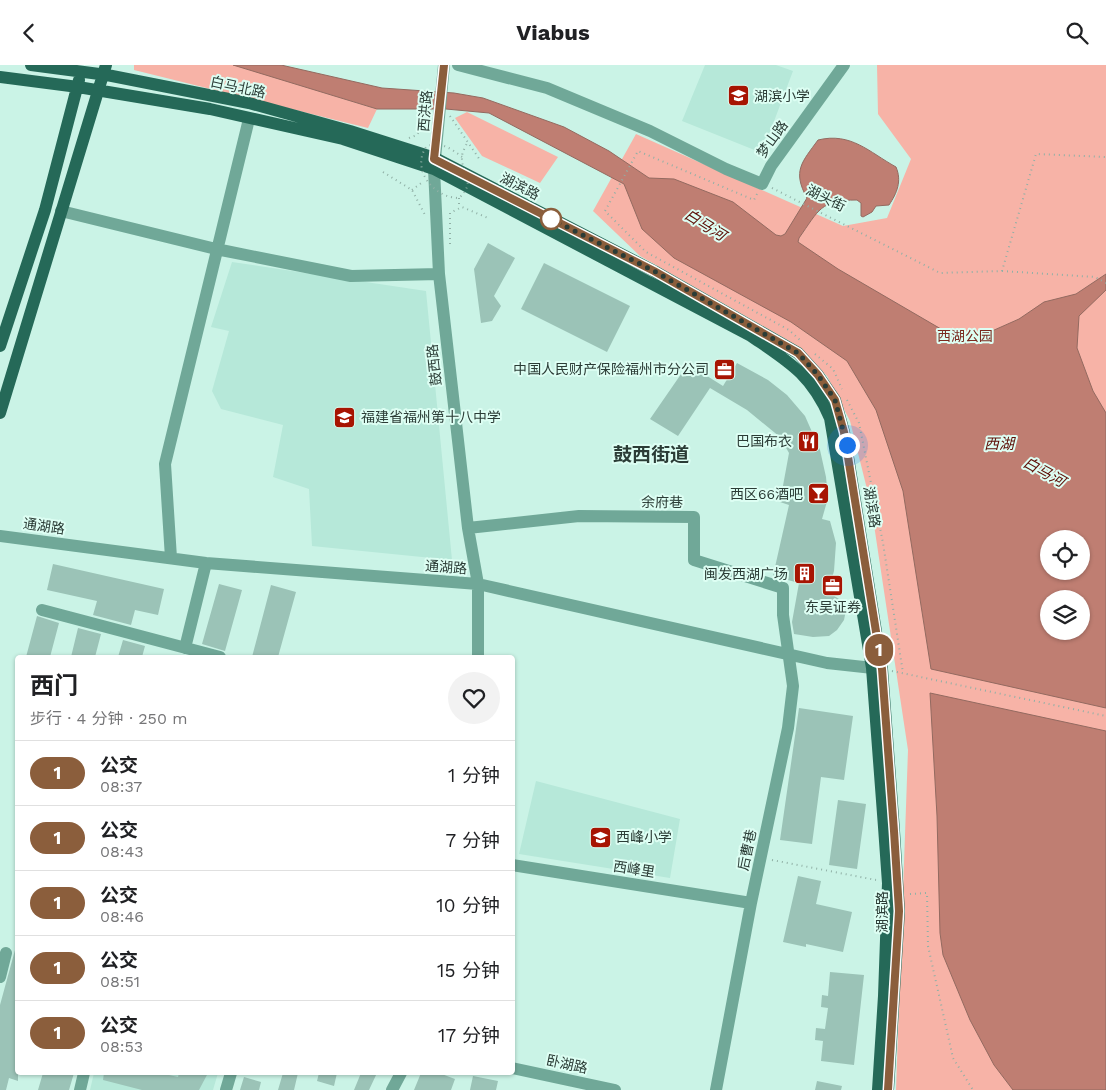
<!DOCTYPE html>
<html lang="zh">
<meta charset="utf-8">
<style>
:root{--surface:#fff;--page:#f2f2f2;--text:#202124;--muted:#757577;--line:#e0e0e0}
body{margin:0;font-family:"Work Sans","Noto Sans SC",sans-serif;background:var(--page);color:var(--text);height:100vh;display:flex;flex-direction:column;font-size:19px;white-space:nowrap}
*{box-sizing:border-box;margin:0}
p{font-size:16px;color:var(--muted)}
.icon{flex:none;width:28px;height:28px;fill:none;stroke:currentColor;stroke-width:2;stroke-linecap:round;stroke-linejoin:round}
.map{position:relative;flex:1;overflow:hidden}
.sheet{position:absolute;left:15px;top:590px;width:500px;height:420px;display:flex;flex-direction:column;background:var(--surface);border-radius:5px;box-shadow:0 1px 4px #0004}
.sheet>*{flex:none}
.badge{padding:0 10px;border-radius:16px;font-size:18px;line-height:32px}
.tools{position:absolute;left:1040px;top:465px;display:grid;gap:10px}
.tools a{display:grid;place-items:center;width:50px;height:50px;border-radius:50%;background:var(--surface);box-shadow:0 1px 4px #0004;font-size:25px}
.you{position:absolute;width:25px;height:25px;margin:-12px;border:4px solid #fff;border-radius:50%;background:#1a73e8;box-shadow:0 0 0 8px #1a73e833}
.map>.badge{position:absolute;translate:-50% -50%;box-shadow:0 0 0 2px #fff}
.round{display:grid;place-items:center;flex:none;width:52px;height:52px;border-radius:26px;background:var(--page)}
.head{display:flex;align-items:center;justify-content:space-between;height:85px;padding:0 15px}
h1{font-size:24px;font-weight:700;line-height:38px}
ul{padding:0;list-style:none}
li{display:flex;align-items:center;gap:15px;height:65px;padding:0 15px;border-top:1px solid var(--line)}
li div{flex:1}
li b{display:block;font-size:19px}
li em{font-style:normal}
li .badge{min-width:55px;font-weight:700;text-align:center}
header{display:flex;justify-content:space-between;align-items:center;height:65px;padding:0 15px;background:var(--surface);font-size:22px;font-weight:700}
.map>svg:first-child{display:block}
.built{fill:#b6e8d9}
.green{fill:#f7b3a7;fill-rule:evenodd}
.water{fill:#bf7e72;stroke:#936a60;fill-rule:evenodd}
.building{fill:#9bc3b7}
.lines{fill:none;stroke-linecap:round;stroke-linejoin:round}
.path{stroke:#90b0a6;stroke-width:2;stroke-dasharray:1 4;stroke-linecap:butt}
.minor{stroke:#70a898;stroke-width:12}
.major{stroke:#256958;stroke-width:12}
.path-bridge{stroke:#90b0a6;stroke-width:2;stroke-dasharray:1 4;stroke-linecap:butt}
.line-casing{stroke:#fff;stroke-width:11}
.line{stroke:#8b5e3c;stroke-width:8}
.walk{stroke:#2b3c36;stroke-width:5;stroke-dasharray:0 9}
.stop-dot{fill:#fff;stroke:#8b5e3c;stroke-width:2.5}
.labels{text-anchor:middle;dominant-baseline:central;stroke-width:4;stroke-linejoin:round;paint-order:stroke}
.street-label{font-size:14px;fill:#2b3c36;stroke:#ddfef3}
.poi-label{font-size:14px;fill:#2b3c36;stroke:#ddfef3;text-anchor:end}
.park-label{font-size:14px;fill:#7a2a1f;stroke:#ddfef3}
.water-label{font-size:15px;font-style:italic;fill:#5c0c04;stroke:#ddfef3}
.district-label{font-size:19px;font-weight:bold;fill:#2b3c36;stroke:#ddfef3}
</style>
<header><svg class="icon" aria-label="back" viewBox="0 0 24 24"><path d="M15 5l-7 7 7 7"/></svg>Viabus<svg class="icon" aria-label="search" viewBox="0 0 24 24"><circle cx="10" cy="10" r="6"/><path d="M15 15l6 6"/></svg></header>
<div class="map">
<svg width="1106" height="1025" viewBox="0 0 1106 1025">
<rect width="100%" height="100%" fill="#caf3e6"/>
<!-- built -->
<path class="built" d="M705,0H776L793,6L762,88L682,56Z
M232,197L426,226L452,495L312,481L309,424L273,412L283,360L221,344L212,326L229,266L211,262Z
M536,716L680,754L670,813L519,789Z
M94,1008H218L213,1025H90Z"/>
<!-- green -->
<path class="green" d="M134,0H235L377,44L368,63L134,5Z
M877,0H1106V1025H896L908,685L871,440L850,356L827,311L789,276L640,191L593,146L636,69L843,161L887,153L911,94L878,49ZM1049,474H1081V506H1049ZM1049,534H1081V566H1049Z
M467,47L558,92L540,118L482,91L455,53Z"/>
<!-- water -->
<path class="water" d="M233,0H281L382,23L454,28L483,33L564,62L609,86L649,113L674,114L733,137L776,170L781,171L785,169L807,133C792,106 802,97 818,75C851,67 869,87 896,102C902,116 897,128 889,140L876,141L872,147L863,152L861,151V138L857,135C820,135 819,145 799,173L798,177L838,204L965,278L1019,254L1044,237L1076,229L1106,209V225L1079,251L1077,283L1093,326L1106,348V643L931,604L903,426L876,345L847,296L791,257L674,193L642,164L624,119L489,48L446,44H377ZM1049,474H1081V506H1049ZM1049,534H1081V566H1049Z
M930,628L1106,666V1025H1013L994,1000L970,955L943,890L940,868L937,751Z"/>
<!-- building -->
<path class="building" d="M488,178L515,193L494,231L501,241L492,256L481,258L474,204Z
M544,198L630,241L607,287L521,244Z
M737,298L768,315L787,330L805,351L820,385L826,412L828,433L822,454L830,456L836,478L834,506L828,527L839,534L846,545L844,555L837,565L829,571L813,572L794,569L792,557L799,518L773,511L789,440L780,437L789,388L780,372L747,345L710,323L678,371L650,354L688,299L723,321Z
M53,499L164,524L158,550L135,545L131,560L93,550L97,536L47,525Z
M219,519L242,525L225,586L202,579Z
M271,520L296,527L278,592H252Z
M37,551L59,558L50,592H26Z
M78,563L101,569L95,592H71Z
M123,575L145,581L142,592H118Z
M799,643L853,651L844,715L821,712L812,779L780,775Z
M838,735L866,739L857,804L829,800Z
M798,811L821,816L816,839L852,847L843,887L806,879V882L783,877Z
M15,885L18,886V1016L9,1013L6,1025H0V940Z
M830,907L864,910L854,1000L821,996L823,976L815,975L816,963L825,964L828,943L821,942L822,930L828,931Z
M43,1008H74L69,1025H38Z
M104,1008H160L178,1012L179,1008H208L199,1025H142L103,1015Z
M283,1008H298L294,1025H278Z
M319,1008H337L334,1021L317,1016Z
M361,1008H377L369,1025H354Z
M421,1008H439L455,1014L451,1025H414Z
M473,1011L498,1016L496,1025H470Z
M244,1012L261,1017L259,1025H240Z
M817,1016L842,1021L841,1025H815Z"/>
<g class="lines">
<!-- path -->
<path class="path" d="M450,51L480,95
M409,73L417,70L422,62L418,45
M383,107L412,125L425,150
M772,123L940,208L1002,206L1036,89L1106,92
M412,125L424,116
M757,129L754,135L638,86L605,146L646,187L789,265L800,275
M459,133V143
M450,179V148L462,142L488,153
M1002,206L1095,212L1106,218
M815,289L833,304L842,324
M847,335L859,358L883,478L903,608
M892,606L1106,651
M772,795L876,815
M910,829L927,828L928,881L953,993L973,1025"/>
<!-- minor -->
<path class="minor" d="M444,0L434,104L439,209L468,463L478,519V592
M458,0L547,23L650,66L726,104L762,119L771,101L844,0
M61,146L216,184L351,211L439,209
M468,463L579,451L694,452V495L783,523V550L793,621L788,663L751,838L716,1025
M0,471L206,498L478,519L827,598L882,604
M171,493L165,399L249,54
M42,545L220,592
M185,583L206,498
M512,800L751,838
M0,912L6,888
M512,1003L615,1025
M80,1025L84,1008
M226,1025L231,1008
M392,1025L401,1008"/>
<!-- major -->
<path class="major" d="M31,0L107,10L249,38L350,66L435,93L654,206L798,288L818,310L835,335L844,367L882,604L894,766L899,846L888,1025
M0,12L78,22L210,44L343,74L434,104L751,271C789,297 811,309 830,353L872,603L884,762L888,818L884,931L878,1025
M0,281L45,145L79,15
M0,348L106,0"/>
<!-- path-bridge -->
<path class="path-bridge" d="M462,92C452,84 439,75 426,82C411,105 434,133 459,133C477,116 461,110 462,92C462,87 466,81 468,76"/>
</g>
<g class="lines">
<defs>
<path id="line" d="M444,0L434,94L654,206L798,288L818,310L835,335L844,367L882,604L894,766L899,846L888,1025"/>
</defs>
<!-- line casing -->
<use href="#line" class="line-casing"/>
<!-- line -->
<use href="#line" class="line"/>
<!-- walk -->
<path class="walk" d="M551,154L654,206L798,288L818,310L835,335L847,380"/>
</g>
<!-- icons -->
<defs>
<symbol id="school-square" viewBox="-11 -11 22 22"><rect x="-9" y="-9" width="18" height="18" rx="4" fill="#a71402" stroke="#ddfef3"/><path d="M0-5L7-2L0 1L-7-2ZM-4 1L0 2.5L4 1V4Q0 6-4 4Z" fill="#fff"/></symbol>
<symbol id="office-square" viewBox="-11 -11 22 22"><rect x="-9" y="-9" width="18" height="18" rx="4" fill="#a71402" stroke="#ddfef3"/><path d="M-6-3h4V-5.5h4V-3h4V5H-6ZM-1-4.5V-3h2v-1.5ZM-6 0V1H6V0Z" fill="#fff"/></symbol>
<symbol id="restaurant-square" viewBox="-11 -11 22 22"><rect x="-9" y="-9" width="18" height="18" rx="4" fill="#a71402" stroke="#ddfef3"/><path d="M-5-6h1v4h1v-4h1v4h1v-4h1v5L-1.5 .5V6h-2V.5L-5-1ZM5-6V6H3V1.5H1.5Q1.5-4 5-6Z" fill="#fff"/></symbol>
<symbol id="bar-square" viewBox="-11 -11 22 22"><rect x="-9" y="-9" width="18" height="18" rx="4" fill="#a71402" stroke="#ddfef3"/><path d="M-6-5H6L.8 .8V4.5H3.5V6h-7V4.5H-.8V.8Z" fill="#fff"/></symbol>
<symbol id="building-square" viewBox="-11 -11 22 22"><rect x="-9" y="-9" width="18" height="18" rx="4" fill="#a71402" stroke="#ddfef3"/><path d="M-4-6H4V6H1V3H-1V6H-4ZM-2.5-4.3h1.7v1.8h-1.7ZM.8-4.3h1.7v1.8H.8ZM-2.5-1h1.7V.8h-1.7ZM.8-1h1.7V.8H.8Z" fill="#fff"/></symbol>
</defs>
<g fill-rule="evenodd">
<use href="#school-square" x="726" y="18" width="25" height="25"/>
<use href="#office-square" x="712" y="292" width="25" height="25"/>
<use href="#school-square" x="332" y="340" width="25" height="25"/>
<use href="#restaurant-square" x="796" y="364" width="25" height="25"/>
<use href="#bar-square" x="806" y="416" width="25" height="25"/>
<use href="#building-square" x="792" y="496" width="25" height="25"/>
<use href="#office-square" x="820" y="508" width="25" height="25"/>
<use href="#school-square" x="588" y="760" width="25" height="25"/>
</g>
<!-- markers -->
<circle class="stop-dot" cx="551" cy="154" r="10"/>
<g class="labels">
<!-- street labels -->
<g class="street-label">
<text transform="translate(238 22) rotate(12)">白马北路</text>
<text transform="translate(425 46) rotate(-85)">西洪路</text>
<text transform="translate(772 74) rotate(-54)">梦山路</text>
<text transform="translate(520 121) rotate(27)">湖滨路</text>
<text transform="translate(826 133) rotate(26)">湖头街</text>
<text transform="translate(434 300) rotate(-96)">鼓西路</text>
<text transform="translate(662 437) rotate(1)">余府巷</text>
<text transform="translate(872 442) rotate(81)">湖滨路</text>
<text transform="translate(44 461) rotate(8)">通湖路</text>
<text transform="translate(446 502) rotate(4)">通湖路</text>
<text transform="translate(747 785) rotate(-78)">后曹巷</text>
<text transform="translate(634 804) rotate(9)">西峰里</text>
<text transform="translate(882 847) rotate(-90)">湖滨路</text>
<text transform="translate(567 999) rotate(12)">卧湖路</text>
</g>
<!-- poi labels -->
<g class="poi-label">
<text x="754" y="31" text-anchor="start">湖滨小学</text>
<text x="709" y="304">中国人民财产保险福州市分公司</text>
<text x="361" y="352" text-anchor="start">福建省福州第十八中学</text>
<text x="792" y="376">巴国布衣</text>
<text x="803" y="429">西区66酒吧</text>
<text x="788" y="509">闽发西湖广场</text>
<text x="833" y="542" text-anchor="middle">东吴证券</text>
<text x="616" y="772" text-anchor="start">西峰小学</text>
</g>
<!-- park labels -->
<g class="park-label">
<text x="965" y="271">西湖公园</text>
</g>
<!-- water labels -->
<g class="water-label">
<text transform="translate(705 160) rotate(32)">白马河</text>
<text x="999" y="379">西湖</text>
<text transform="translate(1044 407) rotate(29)">白马河</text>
</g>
<!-- district labels -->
<g class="district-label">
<text x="651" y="389">鼓西街道</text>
</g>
</g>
</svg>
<div class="tools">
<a><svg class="icon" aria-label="locate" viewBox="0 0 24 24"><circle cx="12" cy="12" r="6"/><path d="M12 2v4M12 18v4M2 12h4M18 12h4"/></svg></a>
<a><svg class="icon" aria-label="layers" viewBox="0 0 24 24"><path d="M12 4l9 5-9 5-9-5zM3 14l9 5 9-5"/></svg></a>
</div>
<div class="you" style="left:847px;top:380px"></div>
<b class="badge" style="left:879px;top:585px;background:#8b5e3c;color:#fff">1</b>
<section class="sheet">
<div class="head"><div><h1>西门</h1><p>步行 · 4 分钟 · 250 m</p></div><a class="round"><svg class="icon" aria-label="heart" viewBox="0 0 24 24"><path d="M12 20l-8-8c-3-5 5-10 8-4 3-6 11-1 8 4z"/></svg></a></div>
<ul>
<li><span class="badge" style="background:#8b5e3c;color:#fff">1</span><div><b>公交</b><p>08:37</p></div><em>1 分钟</em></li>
<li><span class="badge" style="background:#8b5e3c;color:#fff">1</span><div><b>公交</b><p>08:43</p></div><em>7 分钟</em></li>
<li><span class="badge" style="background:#8b5e3c;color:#fff">1</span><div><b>公交</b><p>08:46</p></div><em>10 分钟</em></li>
<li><span class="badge" style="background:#8b5e3c;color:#fff">1</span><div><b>公交</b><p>08:51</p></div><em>15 分钟</em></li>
<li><span class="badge" style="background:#8b5e3c;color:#fff">1</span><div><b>公交</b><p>08:53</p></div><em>17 分钟</em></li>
</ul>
</section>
</div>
